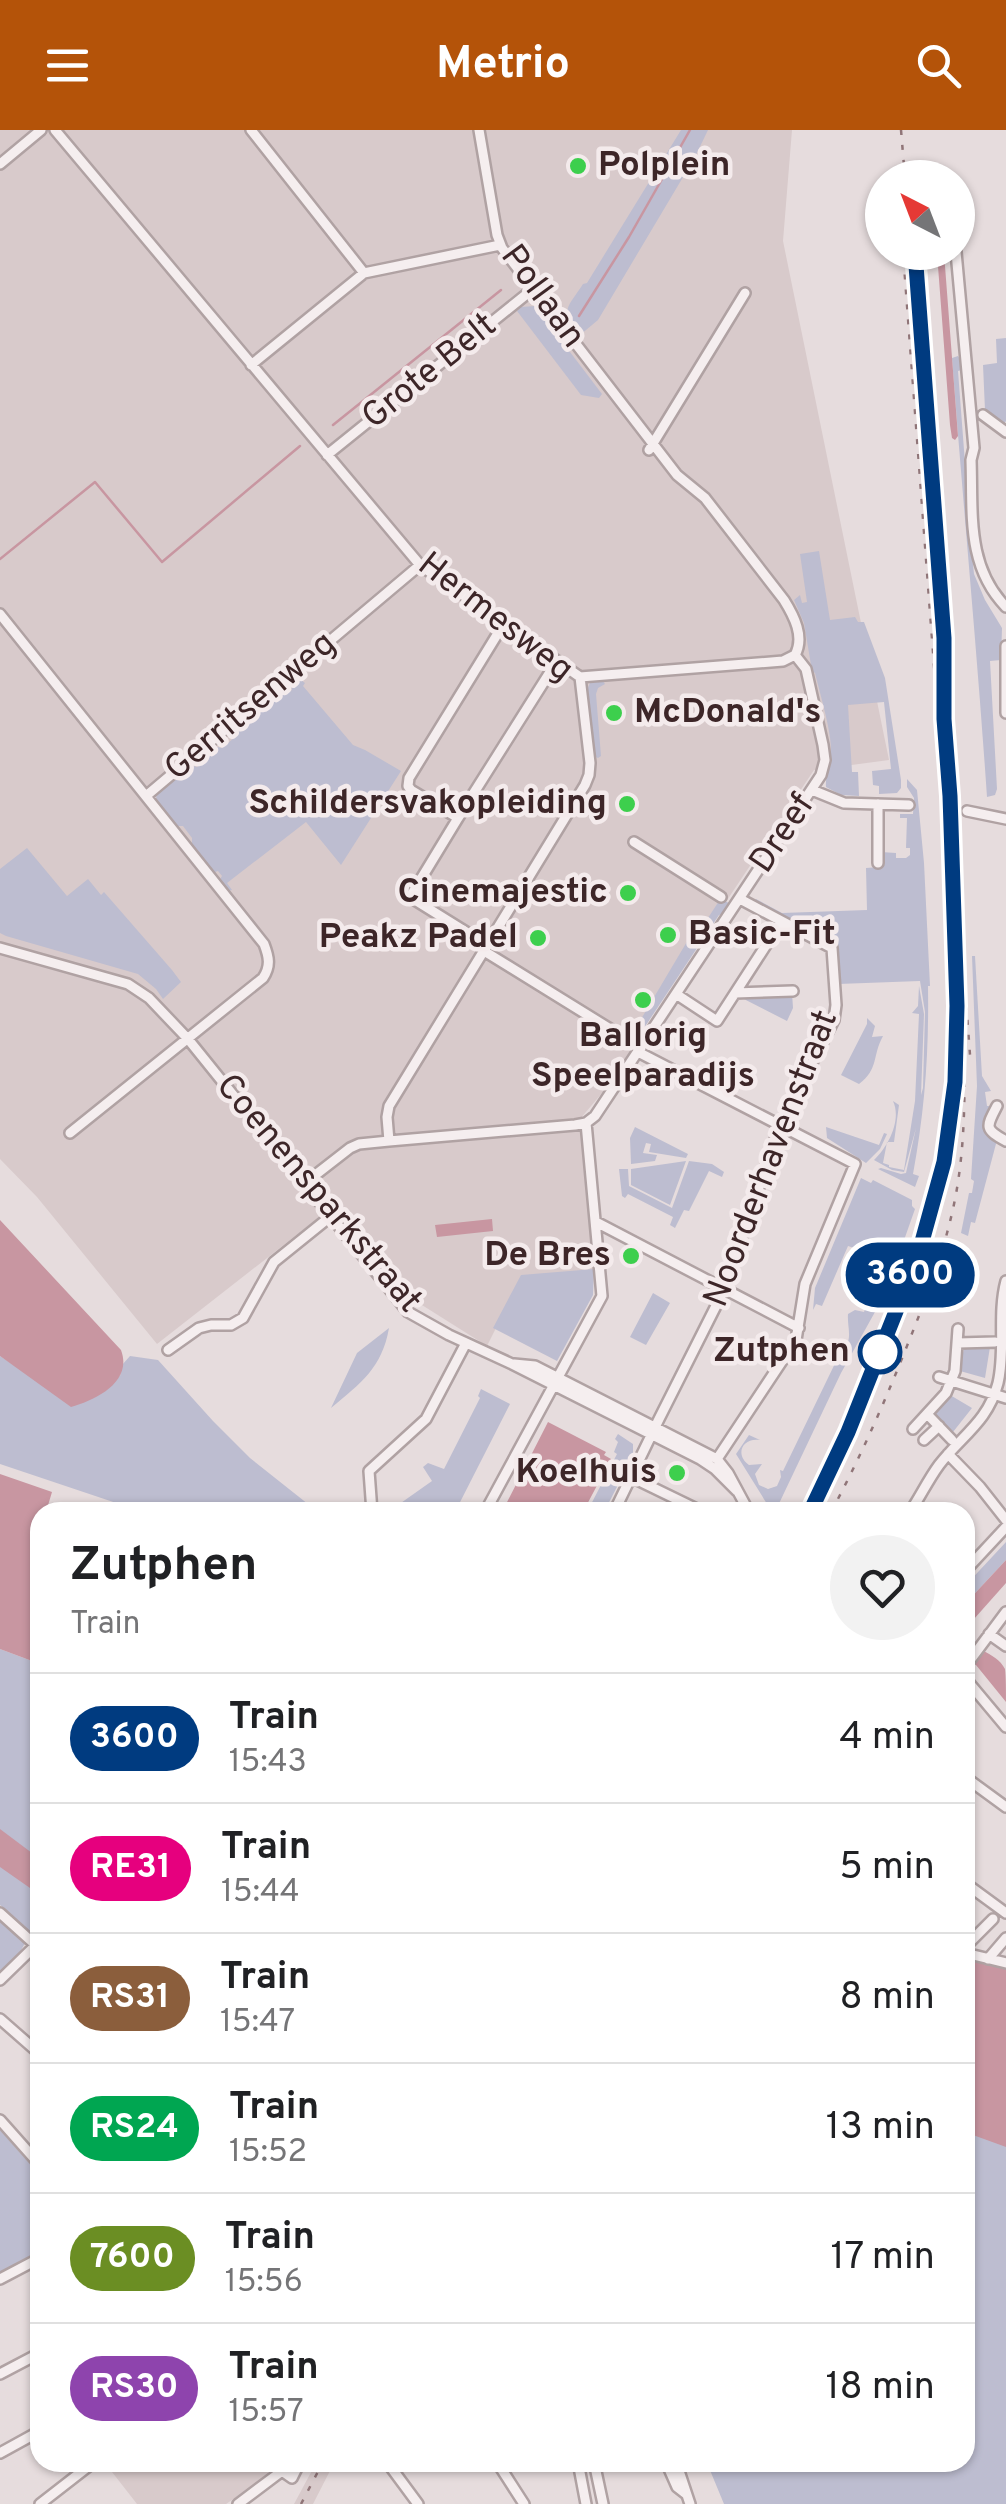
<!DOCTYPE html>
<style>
:root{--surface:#fff;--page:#f2f2f2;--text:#202124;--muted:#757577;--line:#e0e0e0;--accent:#b45309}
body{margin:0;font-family:Overpass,sans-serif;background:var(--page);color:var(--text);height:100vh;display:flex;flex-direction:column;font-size:38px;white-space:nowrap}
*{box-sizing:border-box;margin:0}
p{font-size:32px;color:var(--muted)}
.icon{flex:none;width:55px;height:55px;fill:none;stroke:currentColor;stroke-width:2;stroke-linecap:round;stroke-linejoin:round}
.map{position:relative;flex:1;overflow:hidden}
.details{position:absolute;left:30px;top:1372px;width:945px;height:970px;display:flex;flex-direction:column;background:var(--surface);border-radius:30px;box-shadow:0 2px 8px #0004}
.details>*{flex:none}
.badge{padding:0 20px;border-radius:32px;font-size:35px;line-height:65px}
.needle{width:65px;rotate:318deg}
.tools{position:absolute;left:865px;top:30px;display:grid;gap:20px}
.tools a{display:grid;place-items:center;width:110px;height:110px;border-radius:50%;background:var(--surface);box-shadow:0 2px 8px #0004;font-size:50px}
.map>.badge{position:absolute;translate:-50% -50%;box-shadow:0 0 0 5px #fff}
.round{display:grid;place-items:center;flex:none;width:105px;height:105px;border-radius:52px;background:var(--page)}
.headline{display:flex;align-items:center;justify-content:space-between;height:170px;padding:0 40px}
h1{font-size:48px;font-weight:700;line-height:75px}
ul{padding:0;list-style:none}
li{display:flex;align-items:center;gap:30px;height:130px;padding:0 40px;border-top:2px solid var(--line)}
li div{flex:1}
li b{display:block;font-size:38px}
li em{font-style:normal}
li .badge{min-width:110px;font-weight:700;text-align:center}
header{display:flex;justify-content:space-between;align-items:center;height:130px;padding:0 40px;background:var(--accent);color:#fff;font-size:45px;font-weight:700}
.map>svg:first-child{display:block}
.built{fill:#d8cacb}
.green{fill:#bdbdd0}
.water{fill:#c896a1}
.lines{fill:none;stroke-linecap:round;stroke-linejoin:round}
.stream{stroke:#c896a1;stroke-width:2.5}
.minor-casing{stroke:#b0a2a3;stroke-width:14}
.minor{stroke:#f5eeef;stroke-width:9}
.rail{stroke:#907578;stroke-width:2.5;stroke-dasharray:5 10;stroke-linecap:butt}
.line-casing{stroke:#fff;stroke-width:22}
.line{stroke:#003b80;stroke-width:15}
.poi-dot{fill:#3dcf4d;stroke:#f4ebec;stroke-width:4}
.stop-dot{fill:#fff;stroke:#003b80;stroke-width:5}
.labels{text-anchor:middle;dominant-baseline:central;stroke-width:9;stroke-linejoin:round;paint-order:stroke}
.poi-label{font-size:35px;font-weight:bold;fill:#3d2628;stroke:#f4ebec;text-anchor:end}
.street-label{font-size:35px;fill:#3d2628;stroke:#f4ebec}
.stop-label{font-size:35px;font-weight:bold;fill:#3d2628;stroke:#f4ebec;text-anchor:end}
</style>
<header><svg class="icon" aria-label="menu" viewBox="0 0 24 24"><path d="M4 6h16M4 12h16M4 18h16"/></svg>Metrio<svg class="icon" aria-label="search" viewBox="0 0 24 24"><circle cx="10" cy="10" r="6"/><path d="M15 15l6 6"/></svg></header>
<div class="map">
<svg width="1006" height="2374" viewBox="0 0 1006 2374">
<rect width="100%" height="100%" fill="#e6dcdd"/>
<!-- built -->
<path class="built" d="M0,0H792L783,111L889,630L814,640L663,866L614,949L580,989L594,1102L595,1140L521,1148L487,1216L414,1170L336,1074L157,1214L37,1067L0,1029Z
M264,2332L269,2345L226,2374H137L105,2333Z
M316,2333H334L313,2374H294Z"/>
<!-- green -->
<path class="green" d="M681,0H708L695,27L598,190L580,205C559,179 567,179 583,154L587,153Z
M535,176L602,264L599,268L581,265L517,181L521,177Z
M1006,208V291L1004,294L985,280L983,235L997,233L996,209Z
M958,226L965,239L958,241L972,425L974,444L985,470L1002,498L1001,530L990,531L997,659L995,665L987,667C977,520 963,374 952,228Z
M819,421L830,490L855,487L858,492H864L885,548L901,650V658L897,663L879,664V656L873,655L872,641L891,639L884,572L848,575L852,642H858L859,666L841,665L826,657C825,645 831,629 831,617C830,596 820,564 815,543L812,541L804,493L794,470L800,465L802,473L807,472L800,424Z
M297,547L305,553L303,556L353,615L365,620L401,641L341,735L306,692L227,753L232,760L227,761L219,751L222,746L218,741L212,743L192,717V708L183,696H175L160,677L156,667L161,660L190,635L197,637L202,633V625L212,616L222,618L234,608L232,602L234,598L275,563L285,565L292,560L291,551Z
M596,550H602L605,554L598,558L596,564L601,626L598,628L594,626L587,560L590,553Z
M907,649L917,660L924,733L930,856H928C929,922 925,979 913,1044L919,1046L915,1057L878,1039L881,1038L901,1044L906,1043L916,998L904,1042L892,1040L874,1030C888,1017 902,990 893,971L899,975L894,1012H887L883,1033L889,1035V1037L904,1040L915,971L919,884L912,883L918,876L919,856L924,884L921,965L923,958L925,882L920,851L838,854L837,822L832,812L754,772L756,769L782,783L867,780L866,738L880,737L881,722L896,723V728H906L910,725V718H906L907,688H900V684H913L914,668L907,657Z
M27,718L67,766L88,749L101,765L104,762L172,840L181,852L163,869L156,859L138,844L6,806L0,803V739Z
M721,768L730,774L723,784L719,785L644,898L642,905L631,906L701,788L706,791Z
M972,826H975L982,946L991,961L985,962L987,976H993L985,997L990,1006L997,1010L975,1093L971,1092L968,1106L961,1103L969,1063H972L974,1051L971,1049L977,956Z
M792,863L793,878L787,891L738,866Z
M867,888L875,896L872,907L883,906C872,926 879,939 859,954L841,945L867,894Z
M635,997L688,1024L686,1028L649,1022L651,1014L646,1013L643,1023L657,1025L655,1031L631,1034L630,1008Z
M826,997L879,1015L884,1003L887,1004L880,1019L866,1033L827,1008Z
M686,1031L670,1075L631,1055V1039Z
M689,1031L712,1034L724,1042L722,1047L709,1041L689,1081L684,1080L675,1098L670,1095L673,1087L628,1064L625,1068L622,1066L619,1039H628L629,1056L672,1078Z
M861,1048L871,1053L873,1050L912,1070V1076L915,1079L885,1164L841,1243L775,1382H772L736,1324L749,1305L760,1310C743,1307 734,1324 749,1335L762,1334L755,1344L759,1355L768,1359L777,1356L781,1347L780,1340L783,1341L842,1219L844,1220C853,1207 847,1198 848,1184L855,1180L864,1182L884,1128L848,1116L822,1176L816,1174L813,1180L815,1158Z
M594,1139L593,1165L557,1231L493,1198L521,1145Z
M653,1163L670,1173L646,1215L630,1207Z
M389,1198C382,1238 361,1253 331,1278L357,1223Z
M964,1217H990L985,1248L960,1241Z
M0,1226L24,1242L120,1246L122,1235L130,1226L158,1230L213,1291L250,1328L318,1382H143L0,1334Z
M481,1259L510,1274L455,1382H399L398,1375L432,1351L423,1337L428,1333L444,1339L480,1268L478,1266Z
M950,1265L972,1278L953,1302L935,1284Z
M618,1304L633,1314V1326L604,1382H587L617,1324L614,1322L618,1312L615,1309Z
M1006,1412V1430L965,1474V1456Z
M0,1519L40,1534V1811L0,1775Z
M0,1788L25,1813L19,1824L0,1843Z
M965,1979L1006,1995V2374H724L707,2333L965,2332Z
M0,2000L40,2045V2121L0,2142Z"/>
<!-- water -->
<path class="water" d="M937,123H944L958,306L955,310L952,308L950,295Z
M492,1089L493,1101L437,1107L435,1095Z
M0,1090L121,1220C133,1252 96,1270 71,1277L0,1226Z
M548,1292L606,1322L604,1325L611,1329L583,1382H502Z
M0,1344L52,1362L46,1382H40V1534L0,1519Z
M1006,1430V1453L966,1498C968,1522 996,1520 1005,1539C1006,1547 1006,1562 1006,1572L976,1535L965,1526V1474Z
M0,1699L40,1729V1765L0,1737Z
M965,1828L1006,1837V2017L973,2005L974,2000L965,1993Z"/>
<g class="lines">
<!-- stream -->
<path class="stream" d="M579,186L629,107L690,0
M333,295L501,160
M0,429L95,352L162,432L300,316"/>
<defs>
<path id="minor" d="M55,0L420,435L580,547L590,633L589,645L585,655L389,976L387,987L389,1011L359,1014L350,1018L305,1053
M251,0L364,143L500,115
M479,0L497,105L502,118L677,345L705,368L784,470C794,486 805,507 795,525
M0,34L41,0
M956,122L974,318L971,330C973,383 966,436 1006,477
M251,235L364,143
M983,285L1006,302
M649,320L745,163
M327,325L533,159
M0,484L264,814C269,827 271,836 263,848L70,1003
M503,495L409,648L408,656L411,660L458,688L557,531
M1006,516V583
M580,547L783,531L795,525
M812,660L844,673L909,675
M146,666L420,435
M967,681L1006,689
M458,688L410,767L487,815
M634,712L721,767
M878,733V674
M0,818L128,854L149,868L188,909L408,1182L449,1205L512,1234L700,1329L715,1339L737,1361
M484,821L641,918
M735,863L793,861
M676,864L717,891L781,792
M638,922L855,1034L805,1154L796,1210L717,1329
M997,976C986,997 984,999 1006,1011
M389,1011L575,995L586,993L595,986L821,645L825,630L823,615L806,539L795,525
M596,1092L799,1198
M958,1213L995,1212
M168,1220L199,1198L211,1195H231L243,1188L274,1132L331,1086
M514,1234L535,1236L717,1329L728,1343L749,1382
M939,1247L1006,1268
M927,1284L952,1310
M913,1299L946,1263L955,1241L958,1199
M924,1310L939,1296
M948,1324L980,1357L1006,1390
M631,1347L703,1382
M372,1382L369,1341L426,1289L466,1213
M485,1382L602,1166L586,993
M614,1382L659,1289L725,1158L780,995L834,890L836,875L832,818L740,769
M910,1382C920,1367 928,1350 939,1335C961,1306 988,1292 998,1253C1006,1219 997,1185 1006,1151
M965,1441L1006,1397
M989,1504L1006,1516
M965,1537L1006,1482
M965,1548L1006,1597
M965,1647L1006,1677
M965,1753L1006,1783
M965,1770L966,1769
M0,1783L40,1819
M965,1817L993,1789
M965,1823L1006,1833
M988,1829L1006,1808
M0,1850L36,1815
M0,1889L40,1924
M0,1990L40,2035
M0,2149L40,2128
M0,2244L40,2223
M0,2323L40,2301
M275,2332L282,2341L292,2348L300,2332
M387,2332L418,2374
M497,2332L524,2374
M578,2332L586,2374
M594,2332L603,2374
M666,2332L677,2357L686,2364
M676,2332L690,2374
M40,2374L94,2332
M238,2374L282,2341"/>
</defs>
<!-- minor casing -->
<use href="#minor" class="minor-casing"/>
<!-- minor -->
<use href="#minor" class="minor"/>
<!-- rail -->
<path class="rail" d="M901,0L905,48
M962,815L970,925
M804,1382L848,1285L917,1108L937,1035L949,945L950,894L943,656L903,122
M831,1382C859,1330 883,1276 905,1221C927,1166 949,1111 958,1052C965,1006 965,960 964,913
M301,2374L323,2332"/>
</g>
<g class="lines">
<defs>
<path id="line" d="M810,1382L848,1302L918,1126L944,1032L955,952L957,876L950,666L944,589V508L915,122"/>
</defs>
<!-- line casing -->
<use href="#line" class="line-casing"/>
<!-- line -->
<use href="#line" class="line"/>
</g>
<!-- markers -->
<g class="poi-dot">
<circle cx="578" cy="36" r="10"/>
<circle cx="614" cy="583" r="10"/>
<circle cx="627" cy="674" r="10"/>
<circle cx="628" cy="763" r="10"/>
<circle cx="668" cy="805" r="10"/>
<circle cx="538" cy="808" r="10"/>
<circle cx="643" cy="870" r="10"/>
<circle cx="631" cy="1126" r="10"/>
<circle cx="677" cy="1343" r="10"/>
</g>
<circle class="stop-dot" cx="880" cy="1222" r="20"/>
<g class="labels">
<!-- poi labels -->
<g class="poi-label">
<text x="598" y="36" text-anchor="start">Polplein</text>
<text x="634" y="583" text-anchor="start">McDonald's</text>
<text x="607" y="674">Schildersvakopleiding</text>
<text x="608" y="763">Cinemajestic</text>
<text x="688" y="805" text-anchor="start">Basic-Fit</text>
<text x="518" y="808">Peakz Padel</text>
<text x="643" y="907" text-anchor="middle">Ballorig<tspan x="643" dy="40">Speelparadijs</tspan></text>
<text x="611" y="1126">De Bres</text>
<text x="657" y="1343">Koelhuis</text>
</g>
<!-- street labels -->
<g class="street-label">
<text transform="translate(542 167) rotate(54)">Pollaan</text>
<text transform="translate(430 242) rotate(-39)">Grote Belt</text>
<text transform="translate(495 488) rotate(38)">Hermesweg</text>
<text transform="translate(251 577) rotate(-40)">Gerritsenweg</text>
<text transform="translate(783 704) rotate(-56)">Dreef</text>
<text transform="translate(772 1029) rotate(-69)">Noorderhavenstraat</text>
<text transform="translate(318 1064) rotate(50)">Coenensparkstraat</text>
</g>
<!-- stop labels -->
<g class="stop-label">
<text x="850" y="1222">Zutphen</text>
</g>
</g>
</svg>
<div class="tools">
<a><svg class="needle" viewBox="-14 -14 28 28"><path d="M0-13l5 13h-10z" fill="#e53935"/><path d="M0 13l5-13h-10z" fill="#757577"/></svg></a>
</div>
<b class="badge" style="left:910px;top:1145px;background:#003b80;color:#fff">3600</b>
<section class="details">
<div class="headline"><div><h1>Zutphen</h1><p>Train</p></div><a class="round"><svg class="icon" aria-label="heart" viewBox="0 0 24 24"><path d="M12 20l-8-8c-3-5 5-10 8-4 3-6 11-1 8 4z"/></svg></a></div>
<ul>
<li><span class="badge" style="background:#003b80;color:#fff">3600</span><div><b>Train</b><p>15:43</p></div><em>4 min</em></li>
<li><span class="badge" style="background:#e6007e;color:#fff">RE31</span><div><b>Train</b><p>15:44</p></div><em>5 min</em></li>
<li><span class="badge" style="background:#8b5e3c;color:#fff">RS31</span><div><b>Train</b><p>15:47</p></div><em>8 min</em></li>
<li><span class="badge" style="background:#00a651;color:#fff">RS24</span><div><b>Train</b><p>15:52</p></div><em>13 min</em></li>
<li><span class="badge" style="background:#6b8e23;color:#fff">7600</span><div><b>Train</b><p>15:56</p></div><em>17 min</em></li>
<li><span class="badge" style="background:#8e44ad;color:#fff">RS30</span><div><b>Train</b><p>15:57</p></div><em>18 min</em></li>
</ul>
</section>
</div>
